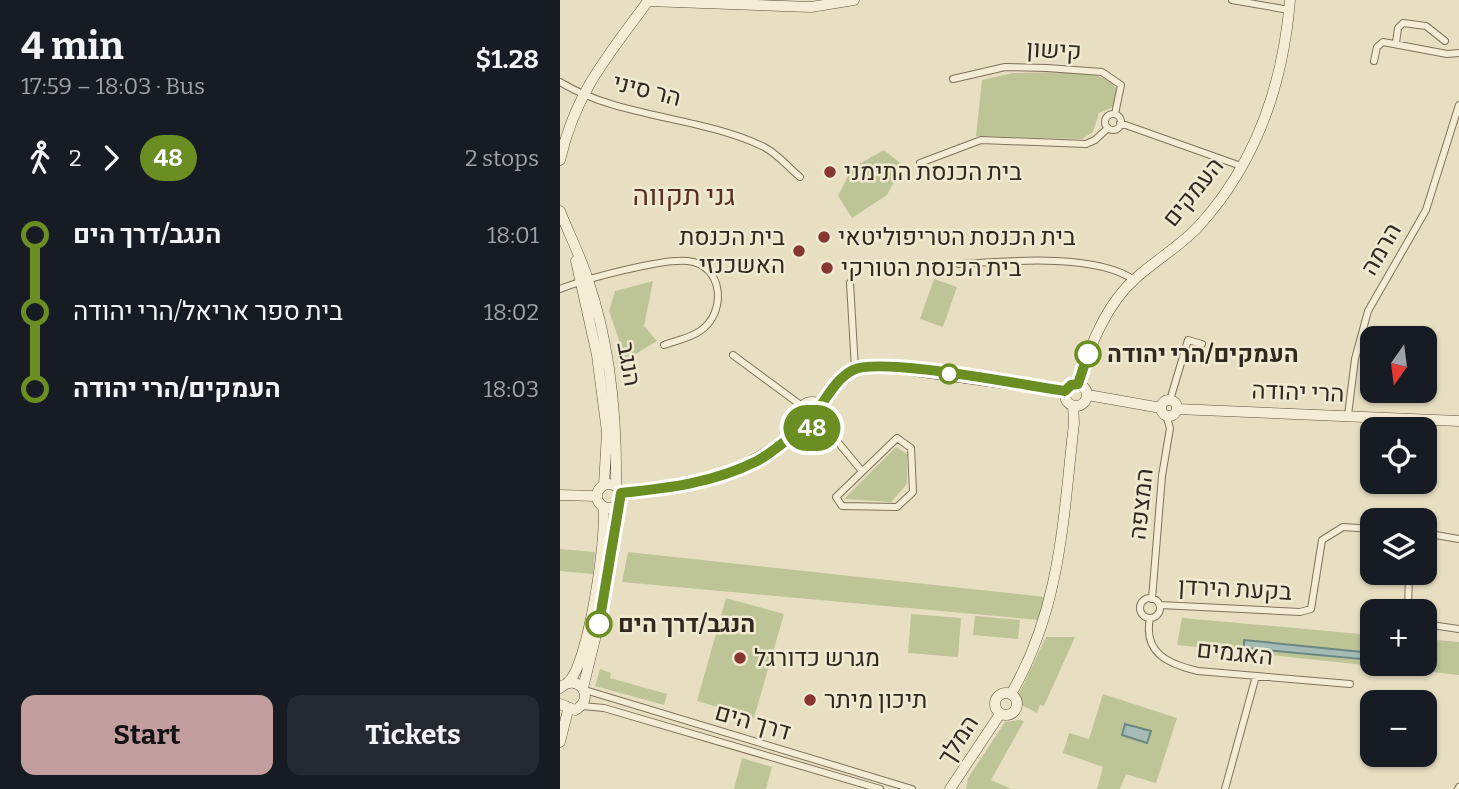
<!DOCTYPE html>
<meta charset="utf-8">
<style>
:root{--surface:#171b24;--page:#242831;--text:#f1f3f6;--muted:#9ea1a6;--accent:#c29e9e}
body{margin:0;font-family:Bitter,Heebo,serif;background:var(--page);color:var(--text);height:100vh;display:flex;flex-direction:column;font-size:26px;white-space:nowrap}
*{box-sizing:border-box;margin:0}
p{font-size:23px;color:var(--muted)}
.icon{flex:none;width:38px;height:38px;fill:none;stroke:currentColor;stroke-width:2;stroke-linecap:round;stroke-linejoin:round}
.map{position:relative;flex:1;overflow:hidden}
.sheet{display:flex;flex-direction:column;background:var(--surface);width:560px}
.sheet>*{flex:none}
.badge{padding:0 14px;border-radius:23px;font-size:24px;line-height:46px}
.needle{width:46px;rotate:194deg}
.controls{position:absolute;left:800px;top:326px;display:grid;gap:14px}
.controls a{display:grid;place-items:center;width:77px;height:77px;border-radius:14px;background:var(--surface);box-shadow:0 2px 5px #0004;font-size:35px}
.map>.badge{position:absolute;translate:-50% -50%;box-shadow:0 0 0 4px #fff}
.legs{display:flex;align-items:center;gap:10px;height:77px;padding:0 21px;font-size:23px}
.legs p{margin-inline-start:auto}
.head{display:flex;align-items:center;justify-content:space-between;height:119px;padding:0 21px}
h1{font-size:38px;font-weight:700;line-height:52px}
.cta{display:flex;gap:14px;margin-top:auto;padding:14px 21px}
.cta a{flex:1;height:80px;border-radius:14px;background:var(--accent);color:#111;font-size:28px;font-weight:700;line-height:80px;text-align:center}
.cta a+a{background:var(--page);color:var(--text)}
ul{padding:0 21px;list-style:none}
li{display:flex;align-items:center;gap:24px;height:77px;font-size:26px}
li i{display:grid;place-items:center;width:10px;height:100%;margin:0 9px;background:currentColor}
li i::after{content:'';width:18px;height:18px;margin:-9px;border:5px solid;border-radius:50%;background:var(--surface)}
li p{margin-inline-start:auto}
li:first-child i{background:linear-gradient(#0000 50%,currentColor 0)}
li:last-child i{background:linear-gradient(currentColor 50%,#0000 0)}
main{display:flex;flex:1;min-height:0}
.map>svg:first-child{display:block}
.green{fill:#bdc597}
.water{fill:#a4bbb6;stroke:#6c8883;stroke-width:2}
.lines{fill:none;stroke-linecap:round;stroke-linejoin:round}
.street-casing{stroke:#80715b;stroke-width:8}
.secondary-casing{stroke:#62523f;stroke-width:11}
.street{stroke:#f4ecd4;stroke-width:6}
.secondary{stroke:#f4ecd4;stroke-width:10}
.line-1-casing{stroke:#fff;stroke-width:16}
.line-1{stroke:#6b8e23;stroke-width:10}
.poi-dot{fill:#883632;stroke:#f0e9d1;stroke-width:2.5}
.stop-1-dot{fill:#fff;stroke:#6b8e23;stroke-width:3.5}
.labels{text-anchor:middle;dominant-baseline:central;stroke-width:5;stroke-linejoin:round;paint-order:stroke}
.street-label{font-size:24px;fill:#31281e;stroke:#f0e9d1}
.poi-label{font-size:24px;fill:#31281e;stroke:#f0e9d1;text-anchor:start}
.stop-label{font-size:24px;font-weight:bold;fill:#31281e;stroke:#f0e9d1;text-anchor:start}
.quarter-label{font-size:28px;fill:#593122;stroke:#f0e9d1}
</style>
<main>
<section class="sheet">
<div class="head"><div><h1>4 min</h1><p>17:59 – 18:03 · Bus</p></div><b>$1.28</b></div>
<div class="legs"><svg class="icon" aria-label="walk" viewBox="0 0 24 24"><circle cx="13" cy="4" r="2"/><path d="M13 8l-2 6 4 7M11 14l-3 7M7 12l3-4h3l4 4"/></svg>2<svg class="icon" aria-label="forward" viewBox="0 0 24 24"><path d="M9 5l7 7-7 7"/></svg><b class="badge" style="background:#6b8e23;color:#fff">48</b><p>2 stops</p></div>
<ul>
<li><i style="color:#6b8e23"></i><b>הנגב/דרך הים</b><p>18:01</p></li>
<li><i style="color:#6b8e23"></i><span>בית ספר אריאל/הרי יהודה</span><p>18:02</p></li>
<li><i style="color:#6b8e23"></i><b>העמקים/הרי יהודה</b><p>18:03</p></li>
</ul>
<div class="cta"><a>Start</a><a>Tickets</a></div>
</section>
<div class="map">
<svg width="899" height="789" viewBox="0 0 899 789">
<rect width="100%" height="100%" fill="#e8dfc2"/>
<!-- green -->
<path class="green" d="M503,72C522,74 547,72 557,90L553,107L539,113L533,132L522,139L416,136L422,80L453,73Z
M324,150L343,165L327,195L292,218L278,196L292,168Z
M374,279L397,287L383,327L360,319Z
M93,281L84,326L97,341L66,360L49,311L55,291Z
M336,447L347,454V484L331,502L284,499Z
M0,549L35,552L33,574L0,571Z
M68,552L485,597L479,620L62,582Z
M166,598L224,614L194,718L137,701Z
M351,614L401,618L398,657L348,653Z
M415,616L460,620L458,639L413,635Z
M622,618L812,635V663H864L865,639L899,642V675L617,645Z
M486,637H515L484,706L480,705L477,713L460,704L459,694Z
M40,669L51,673L50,678L107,694L104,705L35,686Z
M543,694L617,718L596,783L566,774L560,789H537L543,767L503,753L509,733L529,739Z
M459,720L464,721L431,780L451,789H406L408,778L445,722Z
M182,758L212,767L206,789H174Z"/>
<!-- water -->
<path class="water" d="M684,640L812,653V660L684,648Z
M565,724L591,731L587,743L562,735Z"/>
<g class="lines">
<defs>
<path id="street" d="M672,0L729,10
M836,43L838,28L843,23L866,26L885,41
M814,61L817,47L823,42L887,54L899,53
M393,79L445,67L487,68L542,72L561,85L555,114
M0,82C59,118 138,116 202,146C216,152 228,167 240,177
M545 122a8 8 0 1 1 16 0a8 8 0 1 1-16 0Z
M560,123L681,166
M360,163L421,140L526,144L535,140L548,128
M399,264C446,261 536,253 574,280
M290,283L295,369
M0,289C25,279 103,258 128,261C164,265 167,313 140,331C130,338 115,341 104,345
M173,355L242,406
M610,400L628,340L642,344
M788,415L795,359L808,311L866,210L899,105
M262,423L301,470
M337,438L351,448L353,492L337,507L282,506L276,497Z
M864,533L899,539
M580 608a10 10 0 1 1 20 0a10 10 0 1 1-20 0Z
M592,599L602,476L610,428L606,415
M600,605L740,612L751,609L762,540L783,527L812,529
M848,611L849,572
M590,618C583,653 608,664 638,671L790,684
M864,624L899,629
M25,690L352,789
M22,706L44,708L320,789
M665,789L696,676
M898,789L899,787"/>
<path id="secondary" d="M88,1L251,7L294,0
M0,160C16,91 48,56 88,1
M0,211C9,234 21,257 28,280C51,347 57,417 56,486
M16,261L37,355L47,432L44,485
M505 395a11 11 0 1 1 22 0a11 11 0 1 1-22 0Z
M518,384C530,346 546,304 576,278C596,260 620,246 638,227C696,164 723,84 730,0
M528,395L601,408
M601 408a8 8 0 1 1 16 0a8 8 0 1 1-16 0Z
M239 415a13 13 0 1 1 26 0a13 13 0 1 1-26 0Z
M261,405C276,384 286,371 312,365L505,392
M617,409L899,421
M37 496a12 12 0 1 1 24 0a12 12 0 1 1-24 0Z
M60,493C146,485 175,477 245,426
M0,495L37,496
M8,682C28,667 48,533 43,506
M0,688C18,671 37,699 15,710L0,704
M23,688L42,610L58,503
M435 704a11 11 0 1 1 22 0a11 11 0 1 1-22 0Z
M451,694C501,608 503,519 514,423L513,406
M0,742L8,710
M390,789L440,714"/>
</defs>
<!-- street casing -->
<use href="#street" class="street-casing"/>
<!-- secondary casing -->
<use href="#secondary" class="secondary-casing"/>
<!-- street -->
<use href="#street" class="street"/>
<!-- secondary -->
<use href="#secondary" class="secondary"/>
</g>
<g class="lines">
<defs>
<path id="line-1" d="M39,624L61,493C109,488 153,483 197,461C214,452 229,437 245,426L254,428L262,423L265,416L261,405C270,392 279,377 293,370C320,356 467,386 505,391L511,385L518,384L528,354"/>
</defs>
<!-- line-1 casing -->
<use href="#line-1" class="line-1-casing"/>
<!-- line-1 -->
<use href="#line-1" class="line-1"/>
</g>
<!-- markers -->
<g class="poi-dot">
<circle cx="270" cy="172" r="7"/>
<circle cx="264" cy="237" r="7"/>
<circle cx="239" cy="251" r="7"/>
<circle cx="267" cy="268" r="7"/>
<circle cx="180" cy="658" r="7"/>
<circle cx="250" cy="700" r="7"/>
</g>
<g class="stop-1-dot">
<circle cx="528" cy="354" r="12"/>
<circle cx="389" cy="374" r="9"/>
<circle cx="39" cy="624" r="12"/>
</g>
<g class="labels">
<!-- street labels -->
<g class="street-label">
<text transform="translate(494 50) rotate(3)">קישון</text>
<text transform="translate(87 90) rotate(14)">הר סיני</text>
<text transform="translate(633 192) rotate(-51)">העמקים</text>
<text transform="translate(821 249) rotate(-60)">הרמה</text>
<text transform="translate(69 364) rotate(80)">הנגב</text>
<text transform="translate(738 392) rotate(2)">הרי יהודה</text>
<text transform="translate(581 504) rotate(-84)">המצפה</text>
<text transform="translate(675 589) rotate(3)">בקעת הירדן</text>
<text transform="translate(675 653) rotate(6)">האגמים</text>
<text transform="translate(193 722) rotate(16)">דרך הים</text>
<text transform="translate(398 740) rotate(-57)">המלך</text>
</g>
<!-- poi labels -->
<g class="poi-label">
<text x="284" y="172">בית הכנסת התימני</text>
<text x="225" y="237" text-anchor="end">בית הכנסת<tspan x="225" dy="28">האשכנזי</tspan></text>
<text x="278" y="237">בית הכנסת הטריפוליטאי</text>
<text x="281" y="268">בית הכנסת הטורקי</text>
<text x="194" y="658">מגרש כדורגל</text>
<text x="264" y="700">תיכון מיתר</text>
</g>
<!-- stop labels -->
<g class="stop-label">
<text x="547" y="354">העמקים/הרי יהודה</text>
<text x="58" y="624">הנגב/דרך הים</text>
</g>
<!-- quarter labels -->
<g class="quarter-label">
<text x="124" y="195">גני תקווה</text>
</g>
</g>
</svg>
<div class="controls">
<a><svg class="needle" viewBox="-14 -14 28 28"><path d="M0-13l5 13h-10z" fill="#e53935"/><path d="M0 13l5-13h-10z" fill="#9ea1a6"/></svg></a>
<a><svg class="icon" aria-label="locate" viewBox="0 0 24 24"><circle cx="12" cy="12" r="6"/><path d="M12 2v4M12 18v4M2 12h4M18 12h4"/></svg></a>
<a><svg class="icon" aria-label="layers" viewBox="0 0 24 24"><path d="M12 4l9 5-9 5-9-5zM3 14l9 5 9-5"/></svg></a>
<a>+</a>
<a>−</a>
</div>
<b class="badge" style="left:252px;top:428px;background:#6b8e23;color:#fff">48</b>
</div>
</main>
